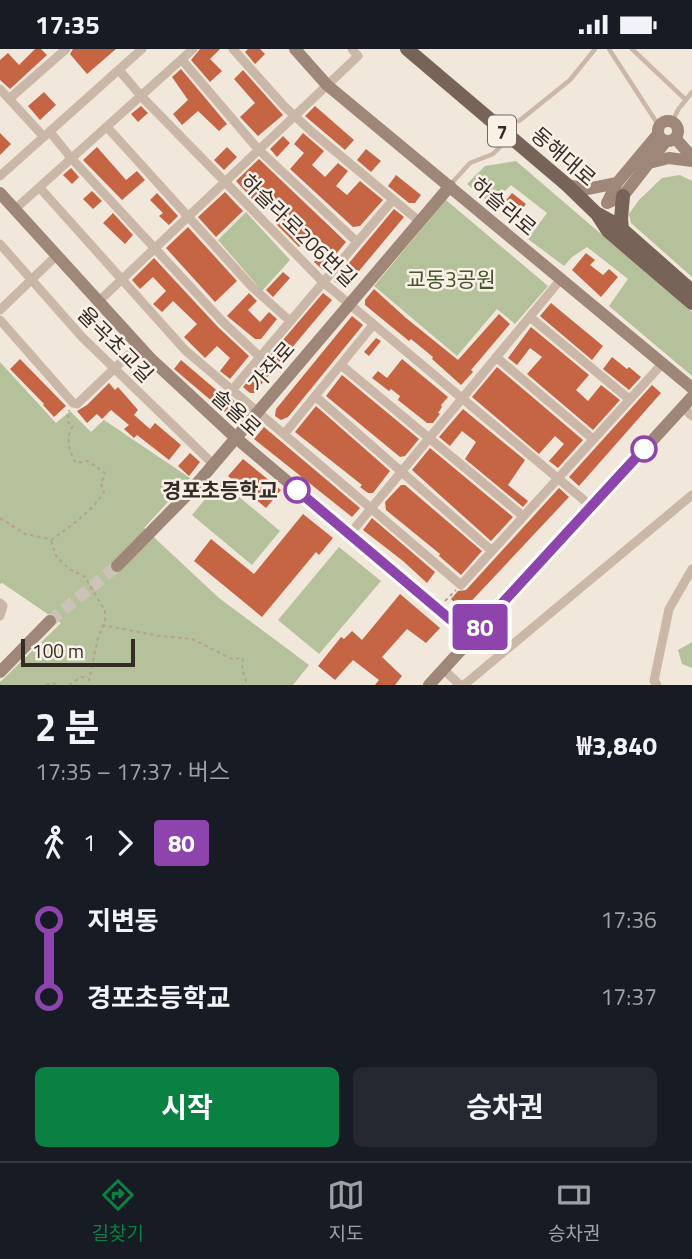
<!DOCTYPE html>
<html lang="ko">
<meta charset="utf-8">
<style>
:root{--surface:#171b24;--page:#242831;--text:#f1f3f6;--muted:#9ea1a6;--line:#363941;--accent:#0b8043}
body{margin:0;font-family:"Titillium Web","Noto Sans KR",sans-serif;background:var(--page);color:var(--text);height:100vh;display:flex;flex-direction:column;font-size:26px;white-space:nowrap}
*{box-sizing:border-box;margin:0}
p{font-size:23px;color:var(--muted)}
.icon{flex:none;width:38px;height:38px;fill:none;stroke:currentColor;stroke-width:2;stroke-linecap:round;stroke-linejoin:round}
.map{position:relative;height:636px;overflow:hidden}
.drawer{display:flex;flex-direction:column;background:var(--surface);flex:1}
.drawer>*{flex:none}
.badge{padding:0 14px;border-radius:5px;font-size:24px;line-height:46px}
.scale{position:absolute;left:21px;bottom:18px;width:114px;box-sizing:border-box;padding-left:7px;border:4px solid #362c27;border-top:0;font-size:19px;line-height:24px;white-space:nowrap;color:#362c27;-webkit-text-stroke:5px #f9f1e7;paint-order:stroke}
.map>.badge{position:absolute;translate:-50% -50%;box-shadow:0 0 0 4px #fff}
.legs{display:flex;align-items:center;gap:10px;height:77px;padding:0 35px;font-size:23px}
.legs p{margin-inline-start:auto}
.head{display:flex;align-items:center;justify-content:space-between;height:119px;padding:0 35px}
h1{font-size:38px;font-weight:700;line-height:52px}
.primary-button{display:flex;gap:14px;margin-top:auto;padding:14px 35px}
.primary-button a{flex:1;height:80px;border-radius:10px;background:var(--accent);color:#fff;font-size:28px;font-weight:700;line-height:80px;text-align:center}
.primary-button a+a{background:var(--page);color:var(--text)}
ul{padding:0 35px;list-style:none}
li{display:flex;align-items:center;gap:24px;height:77px;font-size:26px}
li i{display:grid;place-items:center;width:10px;height:100%;margin:0 9px;background:currentColor}
li i::after{content:'';width:18px;height:18px;margin:-9px;border:5px solid;border-radius:50%;background:var(--surface)}
li p{margin-inline-start:auto}
li:first-child i{background:linear-gradient(#0000 50%,currentColor 0)}
li:last-child i{background:linear-gradient(currentColor 50%,#0000 0)}
.status{display:flex;justify-content:space-between;align-items:center;height:49px;padding:0 35px;background:var(--surface);direction:ltr}
.status svg{height:19px;fill:currentColor}
.menu{display:flex;justify-content:space-around;align-items:center;height:98px;border-top:2px solid var(--line);background:var(--surface);font-size:19px;color:var(--muted)}
.menu a{display:grid;justify-items:center;gap:4px}
.menu .current{color:var(--accent)}
.map>svg:first-child{display:block}
.green{fill:#b4c19b}
.building{fill:#c66544}
.lines{fill:none;stroke-linecap:round;stroke-linejoin:round}
.secondary-tunnel{stroke:#ccc2b7;stroke-width:12;stroke-dasharray:12 6;stroke-linecap:butt}
.path{stroke:#b6a191;stroke-width:2;stroke-dasharray:3.5 3.5;stroke-linecap:butt}
.lane{stroke:#cab7a7;stroke-width:4.5}
.street{stroke:#cab7a7;stroke-width:9}
.secondary{stroke:#9e8678;stroke-width:12}
.primary{stroke:#786358;stroke-width:14}
.line-1-casing{stroke:#fff;stroke-width:16}
.line-1{stroke:#8e44ad;stroke-width:10}
.stop-1-dot{fill:#fff;stroke:#8e44ad;stroke-width:3.5}
.labels{text-anchor:middle;dominant-baseline:central;stroke-width:5;stroke-linejoin:round;paint-order:stroke}
.shield{fill:#f9f1e7;stroke:#706761;stroke-width:2}
.shield-label{font-size:19px;font-weight:bold;fill:#362c27}
.street-label{font-size:21px;fill:#362c27;stroke:#f9f1e7}
.park-label{font-size:21px;fill:#45542b;stroke:#f9f1e7}
.stop-label{font-size:21px;font-weight:bold;fill:#362c27;stroke:#f9f1e7;text-anchor:end}
</style>
<div class="status"><b>17:35</b><svg viewBox="0 0 49 12"><path d="M0 12V9h3v3zM5 12V6h3v6zM10 12V3h3v9zM15 12V0h3v12zM26 1h20v11H26zM47 4h2v5h-2z"/></svg></div>
<div class="map">
<svg width="692" height="636" viewBox="0 0 692 636">
<rect width="100%" height="100%" fill="#f2e7db"/>
<!-- green -->
<path class="green" d="M516,112L692,263V327L609,257L628,230L587,198L572,208L564,217L528,190L547,164L511,136L491,155L467,135L485,117Z
M680,126L692,132V228L631,174L629,165L639,151L662,129Z
M446,151L548,237L515,275L497,260L457,307L374,237Z
M246,163L290,211L262,242L218,191Z
M0,313L56,374L70,362L91,383L104,371L190,429L144,479L219,549L309,616L293,636H0V633L61,574L2,534L0,535Z
M220,432L280,482L252,516L192,466Z
M339,498L381,532L319,605L278,571Z
M692,593V619L682,615L678,601Z"/>
<!-- building -->
<path class="building" d="M35,0H41L47,6L10,40L0,31V11L8,4L19,16Z
M73,0H116L87,25L70,5Z
M200,0H220L210,10L222,22L210,33L191,11Z
M248,0H260L265,5L255,15L245,3Z
M181,20L227,75L219,82L198,62L182,76L173,65L188,51L172,28Z
M243,21L283,66L258,87L240,68L255,54L234,30Z
M44,43L56,56L40,71L28,57Z
M141,57L148,64L138,73L131,65Z
M315,57L354,91L345,101L305,67Z
M0,84L11,95L0,106Z
M303,84L324,102L312,116L325,128L338,114L348,122L336,137L347,146L360,132L383,151L360,177L353,178L290,120L304,104L294,95Z
M283,87L290,94L277,108L270,100Z
M97,98L126,131L137,122L145,131L122,151L83,111Z
M227,98L237,108L224,121L214,111Z
M366,100L381,112L371,123L357,111Z
M259,110L346,193L323,221L314,213L327,198L312,184L299,198L276,175L289,162L278,151L264,163L236,132Z
M71,119L79,128L72,135L63,126Z
M396,126L421,146L415,154H409L388,137Z
M92,142L102,152L93,160L83,150Z
M225,143L243,162L216,188L198,168Z
M157,144L178,167L169,176L159,167L163,164L150,151Z
M512,144L526,155L517,166L503,155Z
M394,160L404,168L344,240L334,232Z
M113,164L133,186L125,195L103,174Z
M188,178L237,232L215,253L166,199Z
M586,204L595,211L590,216L603,226L609,220L618,228L601,248L572,221Z
M154,209L218,278L249,307L230,330L220,322L230,309L217,297L205,309L184,288L197,275L173,252L162,263L153,255L166,242L153,228L140,240L132,231Z
M283,223L290,229L273,248L266,241Z
M374,240L406,269L458,311L499,265L510,275L471,321L473,323L461,336L432,310L433,308L411,290L409,292L365,256V251Z
M249,244L257,252L248,261L260,273L269,263L277,270L261,290H255L227,267Z
M323,244L332,251L254,344H250L243,338Z
M551,254L603,297L592,311L540,267Z
M352,267L363,276L288,368L281,371L275,367L276,360Z
M531,278L589,326L576,341L588,352L601,336L620,351L593,381L527,325L542,308L530,299L517,316L508,309Z
M376,289L381,292L369,307L364,303Z
M612,308L627,320L629,318L641,328L629,341L603,320Z
M20,310L66,357L54,368L43,356L44,355L10,320Z
M402,310L448,348L441,356L442,358L438,364L440,365L433,374H427L398,351L400,347L391,340L389,342L372,329L378,322L387,329Z
M181,311L228,351L230,348L240,357L234,364L227,365L174,320Z
M497,318L583,391L558,419L549,412L564,395L555,387L539,405L472,348Z
M342,326L419,390L405,407L400,408L326,347Z
M109,334L115,341L118,338L138,361L134,366L150,380L155,374L181,396L169,411L137,386L134,389L124,380L129,376L111,361L102,370L97,365L87,374L77,362L87,356Z
M652,336L661,344L579,437L569,428Z
M316,357L390,422L373,444H368L360,438L362,436L295,383Z
M463,360L525,411L508,436L528,452L523,458L465,410L476,393L462,382L450,397L439,388Z
M264,378L360,459L352,468L254,390Z
M430,399L513,468L491,492L412,421Z
M190,404L200,413L189,427L178,417Z
M243,410L281,441L266,459L228,427Z
M401,436H405L482,502L461,526L439,507L440,505L386,461L385,453Z
M559,439L569,448L463,561L451,550L458,542L466,541Z
M303,465L333,489L319,506L316,503L262,568L194,512L211,490L254,525Z
M372,469L435,523L427,534L403,512L363,481Z
M400,545L440,579L426,594L407,580L382,608L402,627L395,636H375L379,631L353,611L335,631L318,617L341,588L344,590L352,582L362,591Z"/>
<g class="lines">
<!-- secondary-tunnel -->
<path class="secondary-tunnel" d="M50,572L117,517"/>
<!-- path -->
<path class="path" d="M0,469L25,485L50,490
M51,491C71,477 91,463 104,443L101,435L105,424L88,412L76,414C69,404 65,388 73,377L68,373L69,361
M51,492L56,507L68,519L85,528L105,562V572L98,589L88,636
M445,552L456,541
M102,576L160,587L192,590L232,610L243,609L242,620L247,636
M46,636L53,634L57,636
M69,636L81,628L87,629"/>
<!-- lane -->
<path class="lane" d="M609,0L659,77
M632,0L686,51
M681,57L692,43
M519,72L570,31L595,0
M672,73L679,59
M450,136L470,114L493,105L504,94"/>
<!-- street -->
<path class="street" d="M233,0L284,57L312,83L419,172
M182,11L258,100L357,193
M119,21L141,47L323,233L591,457
M0,40L44,88
M9,50L66,0
M107,78L252,238L290,272
M50,83L72,110L223,273L260,308
M0,127L142,0
M40,139L185,301L461,536L662,315
M14,161L193,0
M0,195L82,288L213,415
M98,253L358,7L352,0
M0,261L56,207
M530,268L629,350
M0,271L73,354L77,355L139,296
M496,308L593,390
M341,316L523,467
M233,340L392,152
M315,347L492,502
M682,358L692,367
M285,384L373,276
M349,486L561,230
M0,554L3,557L0,567
M443,620L460,636
M464,636L692,446
M657,636L654,632L669,560L692,520"/>
<!-- secondary -->
<path class="secondary" d="M295,0L327,36L692,339
M658 82a10 10 0 1 1 20 0a10 10 0 1 1-20 0Z
M658,85L617,134L607,154L623,147L666,92
M675,89L692,108
M649,114L669,109L692,112
M567,136L587,140L617,134
M0,144L151,310L236,389L471,588
M117,517L189,444L450,137
M0,623L50,572
M429,636L692,348"/>
<!-- primary -->
<path class="primary" d="M407,0L567,136L597,165L608,182L692,254
M598,165L616,175L692,242
M622,180L621,170L623,147"/>
</g>
<g class="lines">
<defs>
<path id="line-1" d="M297,441L471,588L644,400"/>
</defs>
<!-- line-1 casing -->
<use href="#line-1" class="line-1-casing"/>
<!-- line-1 -->
<use href="#line-1" class="line-1"/>
</g>
<!-- markers -->
<g class="stop-1-dot">
<circle cx="644" cy="400" r="12"/>
<circle cx="297" cy="441" r="12"/>
</g>
<g class="labels">
<!-- shield labels -->
<rect class="shield" x="488" y="66.5" width="28" height="31" rx="5"/>
<g class="shield-label">
<text x="502" y="82">7</text>
</g>
<!-- street labels -->
<g class="street-label">
<text transform="translate(564 107) rotate(41)">동해대로</text>
<text transform="translate(504 157) rotate(40)">하슬라로</text>
<text transform="translate(299 181) rotate(44)">하슬라로206번길</text>
<text transform="translate(116 295) rotate(45)">율곡초교길</text>
<text transform="translate(271 317) rotate(-49)">가작로</text>
<text transform="translate(237 363) rotate(42)">솔올로</text>
</g>
<!-- park labels -->
<g class="park-label">
<text x="451" y="230">교동3공원</text>
</g>
<!-- stop labels -->
<g class="stop-label">
<text x="278" y="441">경포초등학교</text>
</g>
</g>
</svg>
<div class="scale">100 m</div>
<b class="badge" style="left:480px;top:578px;background:#8e44ad;color:#fff">80</b>
</div>
<section class="drawer">
<div class="head"><div><h1>2 분</h1><p>17:35 – 17:37 · 버스</p></div><b>₩3,840</b></div>
<div class="legs"><svg class="icon" aria-label="walk" viewBox="0 0 24 24"><circle cx="13" cy="4" r="2"/><path d="M13 8l-2 6 4 7M11 14l-3 7M7 12l3-4h3l4 4"/></svg>1<svg class="icon" aria-label="forward" viewBox="0 0 24 24"><path d="M9 5l7 7-7 7"/></svg><b class="badge" style="background:#8e44ad;color:#fff">80</b></div>
<ul>
<li><i style="color:#8e44ad"></i><b>지변동</b><p>17:36</p></li>
<li><i style="color:#8e44ad"></i><b>경포초등학교</b><p>17:37</p></li>
</ul>
<div class="primary-button"><a>시작</a><a>승차권</a></div>
</section>
<nav class="menu">
<a class="current"><svg class="icon" aria-label="directions" viewBox="0 0 24 24"><path d="M12 3l9 9-9 9-9-9zM9 14v-3h6M13 9l2 2-2 2"/></svg>길찾기</a>
<a><svg class="icon" aria-label="map" viewBox="0 0 24 24"><path d="M3 6l6-2 6 2 6-2v14l-6 2-6-2-6 2zM9 4v14M15 6v14"/></svg>지도</a>
<a><svg class="icon" aria-label="tickets" viewBox="0 0 24 24"><path d="M3 7h18v10H3zM15 7v10"/></svg>승차권</a>
</nav>
